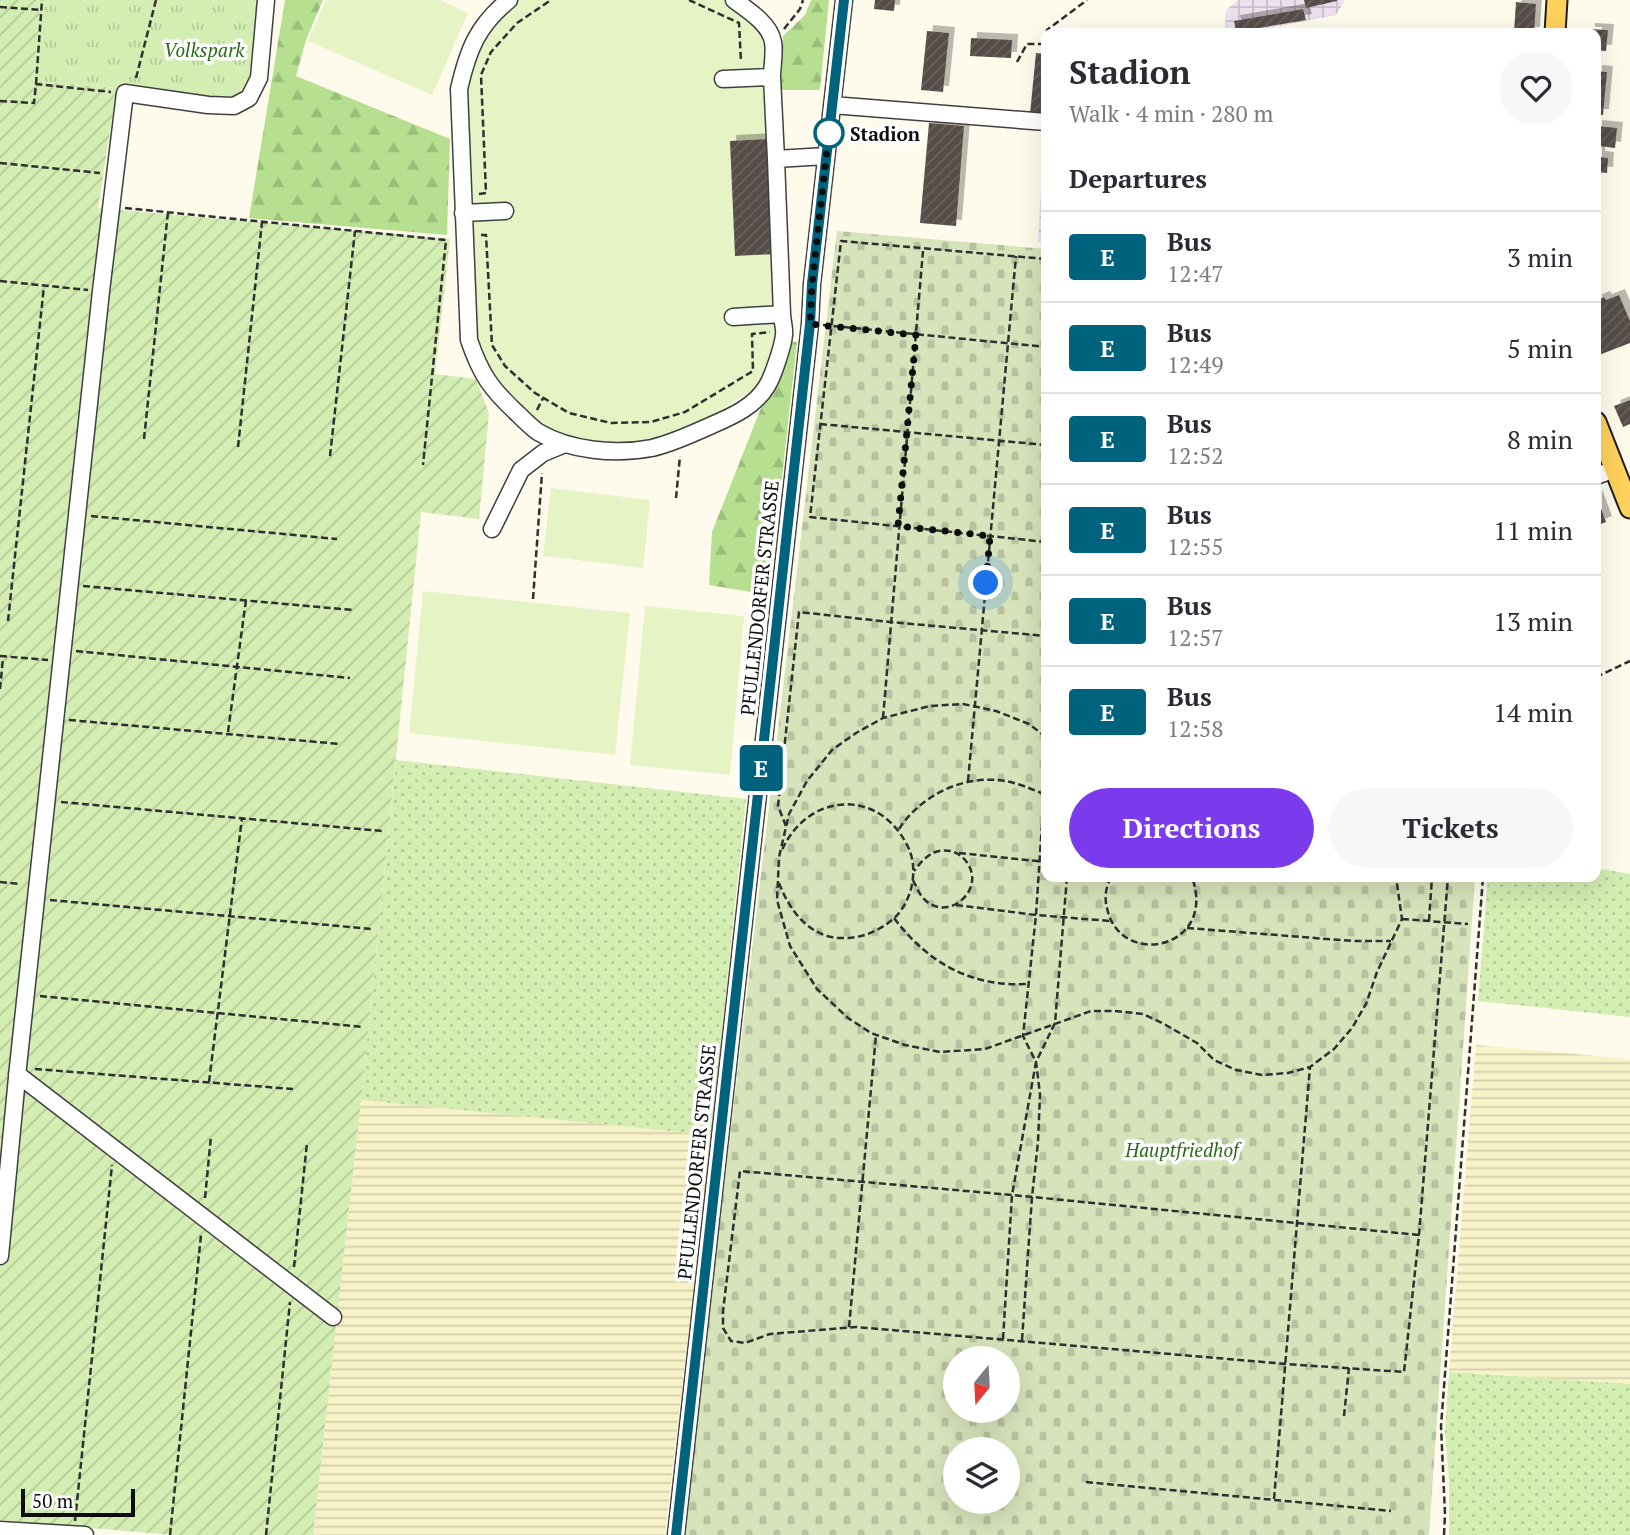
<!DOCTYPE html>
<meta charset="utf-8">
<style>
:root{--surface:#fff;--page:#f7f7f7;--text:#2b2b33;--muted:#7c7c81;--line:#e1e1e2;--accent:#7c3aed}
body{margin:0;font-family:"PT Serif",serif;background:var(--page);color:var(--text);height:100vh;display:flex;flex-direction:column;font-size:26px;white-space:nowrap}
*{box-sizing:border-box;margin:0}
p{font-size:23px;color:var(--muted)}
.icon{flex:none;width:38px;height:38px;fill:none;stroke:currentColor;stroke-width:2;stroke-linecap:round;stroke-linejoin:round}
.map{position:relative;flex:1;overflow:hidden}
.panel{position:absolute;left:1041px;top:28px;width:560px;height:854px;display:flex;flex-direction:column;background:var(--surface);border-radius:14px;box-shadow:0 7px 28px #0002}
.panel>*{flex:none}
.badge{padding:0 14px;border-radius:5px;font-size:24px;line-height:46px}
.needle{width:46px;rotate:198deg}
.buttons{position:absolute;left:943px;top:1346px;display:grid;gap:14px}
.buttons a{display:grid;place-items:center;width:77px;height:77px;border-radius:50%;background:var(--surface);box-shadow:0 7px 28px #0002;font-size:35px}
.scale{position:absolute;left:21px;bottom:18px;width:114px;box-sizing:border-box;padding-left:7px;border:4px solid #0d0d0d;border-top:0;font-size:19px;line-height:24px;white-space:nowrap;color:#0d0d0d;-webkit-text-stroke:5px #fff;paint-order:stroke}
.you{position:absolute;width:35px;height:35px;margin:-18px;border:5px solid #fff;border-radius:50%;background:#1a73e8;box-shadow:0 0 0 10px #1a73e833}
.map>.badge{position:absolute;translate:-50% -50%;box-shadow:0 0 0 4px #fff}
h2{padding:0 28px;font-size:26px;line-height:63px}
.round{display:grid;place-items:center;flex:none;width:74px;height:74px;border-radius:37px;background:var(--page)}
.overview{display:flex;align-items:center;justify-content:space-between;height:119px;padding:0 28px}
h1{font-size:33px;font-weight:700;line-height:52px}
.cta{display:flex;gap:14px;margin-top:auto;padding:14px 28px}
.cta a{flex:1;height:80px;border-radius:42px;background:var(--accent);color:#fff;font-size:28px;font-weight:700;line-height:80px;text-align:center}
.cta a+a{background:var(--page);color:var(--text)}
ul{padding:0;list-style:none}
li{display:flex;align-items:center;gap:21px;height:91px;padding:0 28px;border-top:2px solid var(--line)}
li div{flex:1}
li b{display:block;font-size:26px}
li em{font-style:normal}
li .badge{min-width:77px;font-weight:700;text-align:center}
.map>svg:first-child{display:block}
.industrial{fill:url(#industrial-grid)}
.farmland{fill:url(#farmland-rules)}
.grass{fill:url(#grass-dots)}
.forest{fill:url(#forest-firs)}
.cemetery{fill:url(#cemetery-stones);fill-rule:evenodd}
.park{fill:url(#park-tufts)}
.garden{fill:url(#garden-furrows)}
.pitch{fill:#e5f3c5}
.building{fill:url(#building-hatch);filter:url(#shadow)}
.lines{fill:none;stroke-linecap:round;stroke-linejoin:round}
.minor-casing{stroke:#404040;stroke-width:19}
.major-casing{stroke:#1e1e1e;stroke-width:23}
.path{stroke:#2f2f2f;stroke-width:2.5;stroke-dasharray:7 3.5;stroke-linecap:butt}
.minor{stroke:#fff;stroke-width:16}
.major{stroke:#ffd25c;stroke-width:19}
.line-casing{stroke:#fff;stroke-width:16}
.line{stroke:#00637d;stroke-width:10}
.walk{stroke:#0d0d0d;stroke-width:7;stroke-dasharray:0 12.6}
.stop-dot{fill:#fff;stroke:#00637d;stroke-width:3.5}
.labels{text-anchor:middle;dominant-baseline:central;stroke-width:7;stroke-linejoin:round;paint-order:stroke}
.park-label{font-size:19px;font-style:italic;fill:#2b6a17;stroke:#fff}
.stop-label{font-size:19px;font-weight:bold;fill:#0d0d0d;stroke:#fff;text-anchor:start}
.street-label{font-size:19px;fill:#0d0d0d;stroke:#fff}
</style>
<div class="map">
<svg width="1630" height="1535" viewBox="0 0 1630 1535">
<defs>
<pattern id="industrial-grid" width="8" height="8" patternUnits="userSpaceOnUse" patternTransform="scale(1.75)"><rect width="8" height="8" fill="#ebe0ec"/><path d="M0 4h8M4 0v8" fill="none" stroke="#c8bfc9"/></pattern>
<pattern id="farmland-rules" width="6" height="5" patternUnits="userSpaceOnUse" patternTransform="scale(1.75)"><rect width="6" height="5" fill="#f8f2c9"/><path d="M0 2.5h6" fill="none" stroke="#d3ceab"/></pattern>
<pattern id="grass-dots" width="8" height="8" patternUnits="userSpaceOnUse" patternTransform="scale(1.75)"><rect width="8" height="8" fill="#d3edb2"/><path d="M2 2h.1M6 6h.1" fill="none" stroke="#b4ca98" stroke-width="1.8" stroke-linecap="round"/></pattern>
<pattern id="forest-firs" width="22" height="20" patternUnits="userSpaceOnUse" patternTransform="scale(1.75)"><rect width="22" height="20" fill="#b6df90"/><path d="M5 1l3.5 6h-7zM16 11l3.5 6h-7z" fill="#9bbe7b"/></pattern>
<pattern id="cemetery-stones" width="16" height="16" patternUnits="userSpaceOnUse" patternTransform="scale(1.75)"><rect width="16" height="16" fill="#d7e3bb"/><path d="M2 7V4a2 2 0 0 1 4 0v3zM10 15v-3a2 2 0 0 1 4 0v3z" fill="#b7c2a0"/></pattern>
<pattern id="park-tufts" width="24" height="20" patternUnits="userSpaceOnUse" patternTransform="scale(1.75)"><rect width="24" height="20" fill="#d3edb2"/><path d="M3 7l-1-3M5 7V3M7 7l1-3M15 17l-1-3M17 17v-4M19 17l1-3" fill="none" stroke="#b4ca98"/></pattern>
<pattern id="garden-furrows" width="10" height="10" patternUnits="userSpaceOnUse" patternTransform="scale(1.75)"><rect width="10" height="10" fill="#d3edb2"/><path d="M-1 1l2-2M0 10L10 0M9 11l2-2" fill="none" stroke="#b4ca98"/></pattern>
<pattern id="building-hatch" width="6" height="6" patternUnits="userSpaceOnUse" patternTransform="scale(1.75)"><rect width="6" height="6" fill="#564d48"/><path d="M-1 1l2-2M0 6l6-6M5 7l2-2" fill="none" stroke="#69625e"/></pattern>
<filter id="shadow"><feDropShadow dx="6" dy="-6" stdDeviation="0" flood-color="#0004"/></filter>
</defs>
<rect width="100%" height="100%" fill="#fffbec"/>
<!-- industrial -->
<path class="industrial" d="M1238,0H1345L1336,15L1244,33H1225L1226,10Z
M1046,99V242H1038Z"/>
<!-- farmland -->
<path class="farmland" d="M1476,1045L1630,1059V1384L1449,1372Z
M361,1100L711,1135L665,1535H313Z"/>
<!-- grass -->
<path class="grass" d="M396,760L746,799L711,1135L361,1100Z
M1596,868L1630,874V1017L1478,1001L1488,877H1596Z
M1449,1372L1630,1384V1535H1449V1482L1445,1432Z"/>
<!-- forest -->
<path class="forest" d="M285,0H323L306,40L296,76L450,139L447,235L249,218Z
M811,0H829L820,90H781L783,36L805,15Z
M790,342H797L769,595L709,585L712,532L759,413Z"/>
<!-- cemetery -->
<path class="cemetery" d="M837,231L1046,249V877H1475L1429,1535H683ZM956,1358H1008V1410H956ZM956,1449H1008V1502H956Z"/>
<!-- park -->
<path class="park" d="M40,0H259L253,73L245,92L230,102L118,88L34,81Z"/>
<!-- garden -->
<path class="garden" d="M0,0H40L34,81L117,88L98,208L450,239L435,374L476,379L489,413L479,519L421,512L361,1100L313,1535H172L0,1520Z"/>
<!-- pitch -->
<path class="pitch" d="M326,0H440L468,13L432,95L308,41Z
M519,0H729L764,29L778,339C775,357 767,375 754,389L700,423L661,440L609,445L590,442L571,437L543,425L524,412L493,382L472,332L466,74L485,33Z
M551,488L650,500L643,568L543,556Z
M423,591L630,613L615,755L409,733Z
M645,606L744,616L730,775L630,765Z"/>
<!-- building -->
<path class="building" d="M875,0H895L894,11L874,9Z
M1304,0H1337V1L1306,8Z
M1516,2L1536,4L1534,33H1514Z
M1303,9L1306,20L1236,32L1234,21Z
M1589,29L1608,30L1606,51L1596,50V33H1589Z
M927,31L949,33L943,92L921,90Z
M971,38L1012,40L1011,58L970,56Z
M1036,53L1046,54V76L1043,115L1030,114Z
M1596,71L1607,72L1603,115H1596Z
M929,123L964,126L956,226L920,223Z
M1596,126L1617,128L1615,148L1599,146V157L1608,158L1607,173L1596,172Z
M771,139L776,254L735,256L730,141Z
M1619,295L1630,321V343L1599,355L1596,347V300L1604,297L1606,300Z
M1630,400V424L1623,427L1614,406Z
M1596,495L1606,522L1596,526Z"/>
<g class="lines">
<defs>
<path id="minor" d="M509,0C477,26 468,50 459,89L469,340C481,375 491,389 518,414C524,420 531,427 538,432C570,451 616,455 652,448C673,443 692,434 712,425C733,416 755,406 767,386C773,376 783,346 784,335C785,329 782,320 782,314
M734,0C748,10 770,24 773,42C775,53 772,66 772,77
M723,79L772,77L776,159L826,156
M832,105L1046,122
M463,213L505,211
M733,317L782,314L776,159
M1596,476L1615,469
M492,529L521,470L543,453L565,444
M17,1074L333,1317
M0,1256L18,1067L101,291L125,93L208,105L234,106L249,98L259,78L266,0
M0,1530L85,1535
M676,1535L810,324L812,284L844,0"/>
<path id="major" d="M1555,33L1557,0
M1596,422L1630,508"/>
</defs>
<!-- minor casing -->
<use href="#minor" class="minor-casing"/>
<!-- major casing -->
<use href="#major" class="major-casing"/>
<!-- path -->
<path class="path" d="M689,0L739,23L741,62
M0,7L41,10
M784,29L800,9L803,0
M1047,33V30L1087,0
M1017,62L1027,44H1045L1046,35
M136,78L156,0
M36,84L42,0
M0,101L34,103L36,84L111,92
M0,163L100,173
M479,194L486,193L481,75L491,52L517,23L551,0
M125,208L446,240L423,465
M481,235H486L492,345L505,366L535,393L569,413L611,423L651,422L685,412L753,371L752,334L770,332
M1046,259L841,241L810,517L1046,542
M0,281L88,290
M823,325L1046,347
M537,410L543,398
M820,424L1046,445
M144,439L168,212
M238,447L262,222
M330,456L355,231
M676,498L680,456
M91,516L337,539
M83,586L353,610
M533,599L542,473
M8,621L44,286
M76,651L350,678
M0,656L48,660
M1596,677L1630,661
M0,689L3,658
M883,718L923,251
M69,720L340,744
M228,732L246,600
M1046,737L1029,724L996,711L963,704L930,706L883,718L856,733L832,750L807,781L789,814L779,857L777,900L790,946L817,989L848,1018L871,1033L905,1045L940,1052L985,1049L1091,1011H1115L1143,1014L1164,1024L1197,1043L1214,1060L1236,1070L1262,1075L1288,1073L1310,1067L1334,1049L1352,1028L1366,1004L1377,972L1402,919L1396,877
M968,781L1016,256
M61,802L382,831
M786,826L778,806L799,612L890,622L1046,636
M899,829C920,797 958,777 997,780C1013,781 1029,788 1044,794
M959,853L1046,862
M1111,877C1106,887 1104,897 1107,908C1119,969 1218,950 1192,877
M913,880C916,886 919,894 924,899C947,923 985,891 968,864C964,857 958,853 951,851C933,848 924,858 914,871
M0,882L21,884
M779,883C789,909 807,935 838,938C859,939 876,933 892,920C901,913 908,900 911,889C915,873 914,857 906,843C876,787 807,794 782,850
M50,900L372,929
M956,905L1036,915L1110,921
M894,918C928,963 971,987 1028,984
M1402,919L1468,924
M1429,921L1432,877
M1187,928L1353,941H1391
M40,996L364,1027
M35,1069L293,1089
M209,1082L242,818
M205,1198L211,1136
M1419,1235L1012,1195L740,1171L723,1311V1328L731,1341L745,1343L770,1334L856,1327L1286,1364L1404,1372L1419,1235L1448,877
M294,1267L307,1143
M849,1327L876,1035
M1003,1339L1012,1195L1036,1062L1023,1036L1036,915L1044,794L1046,776
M1022,1340L1032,1197L1038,1142L1040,1094L1036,1062L1055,1023L1067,877
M1344,1416L1349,1368
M1086,1482L1391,1511
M1274,1499L1310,1067
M75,1521L112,1165
M170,1535L201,1235
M266,1535L290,1302
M1444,1535L1445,1514L1441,1426L1483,877"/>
<!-- minor -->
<use href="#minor" class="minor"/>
<!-- major -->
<use href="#major" class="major"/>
</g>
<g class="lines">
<defs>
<path id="line" d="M676,1535L810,324L812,284L844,0"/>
</defs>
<!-- line casing -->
<use href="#line" class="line-casing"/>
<!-- line -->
<use href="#line" class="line"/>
<!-- walk -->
<path class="walk" d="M829,133V131L812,284L810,324L916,335L898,526L990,536L986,583"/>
</g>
<!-- markers -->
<circle class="stop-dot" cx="829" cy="133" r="14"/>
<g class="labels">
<!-- park labels -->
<g class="park-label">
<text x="204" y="49">Volkspark</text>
<text x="1182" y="1149">Hauptfriedhof</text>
</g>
<!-- stop labels -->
<g class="stop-label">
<text x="850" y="133">Stadion</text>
</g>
<!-- street labels -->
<g class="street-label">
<text transform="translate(759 598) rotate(-84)">PFULLENDORFER STRASSE</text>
<text transform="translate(696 1162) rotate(-84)">PFULLENDORFER STRASSE</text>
</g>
</g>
</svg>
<div class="buttons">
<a><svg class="needle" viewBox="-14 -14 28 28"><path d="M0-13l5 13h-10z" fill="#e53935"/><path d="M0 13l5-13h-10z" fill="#7c7c81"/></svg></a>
<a><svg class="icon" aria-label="layers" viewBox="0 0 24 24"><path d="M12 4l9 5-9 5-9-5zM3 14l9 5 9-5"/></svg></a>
</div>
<div class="scale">50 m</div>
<div class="you" style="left:986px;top:583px"></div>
<b class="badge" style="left:761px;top:768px;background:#00637d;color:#fff">E</b>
<section class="panel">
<div class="overview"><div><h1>Stadion</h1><p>Walk · 4 min · 280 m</p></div><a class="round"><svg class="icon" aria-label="heart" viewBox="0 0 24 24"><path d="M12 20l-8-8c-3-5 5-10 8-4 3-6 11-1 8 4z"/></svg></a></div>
<h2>Departures</h2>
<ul>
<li><span class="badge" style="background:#00637d;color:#fff">E</span><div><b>Bus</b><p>12:47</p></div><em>3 min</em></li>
<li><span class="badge" style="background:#00637d;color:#fff">E</span><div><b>Bus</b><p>12:49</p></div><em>5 min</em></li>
<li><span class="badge" style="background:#00637d;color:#fff">E</span><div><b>Bus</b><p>12:52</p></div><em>8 min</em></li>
<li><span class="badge" style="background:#00637d;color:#fff">E</span><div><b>Bus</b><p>12:55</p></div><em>11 min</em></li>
<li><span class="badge" style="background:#00637d;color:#fff">E</span><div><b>Bus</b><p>12:57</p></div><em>13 min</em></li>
<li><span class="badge" style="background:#00637d;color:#fff">E</span><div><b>Bus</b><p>12:58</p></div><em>14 min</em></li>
</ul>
<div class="cta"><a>Directions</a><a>Tickets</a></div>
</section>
</div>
